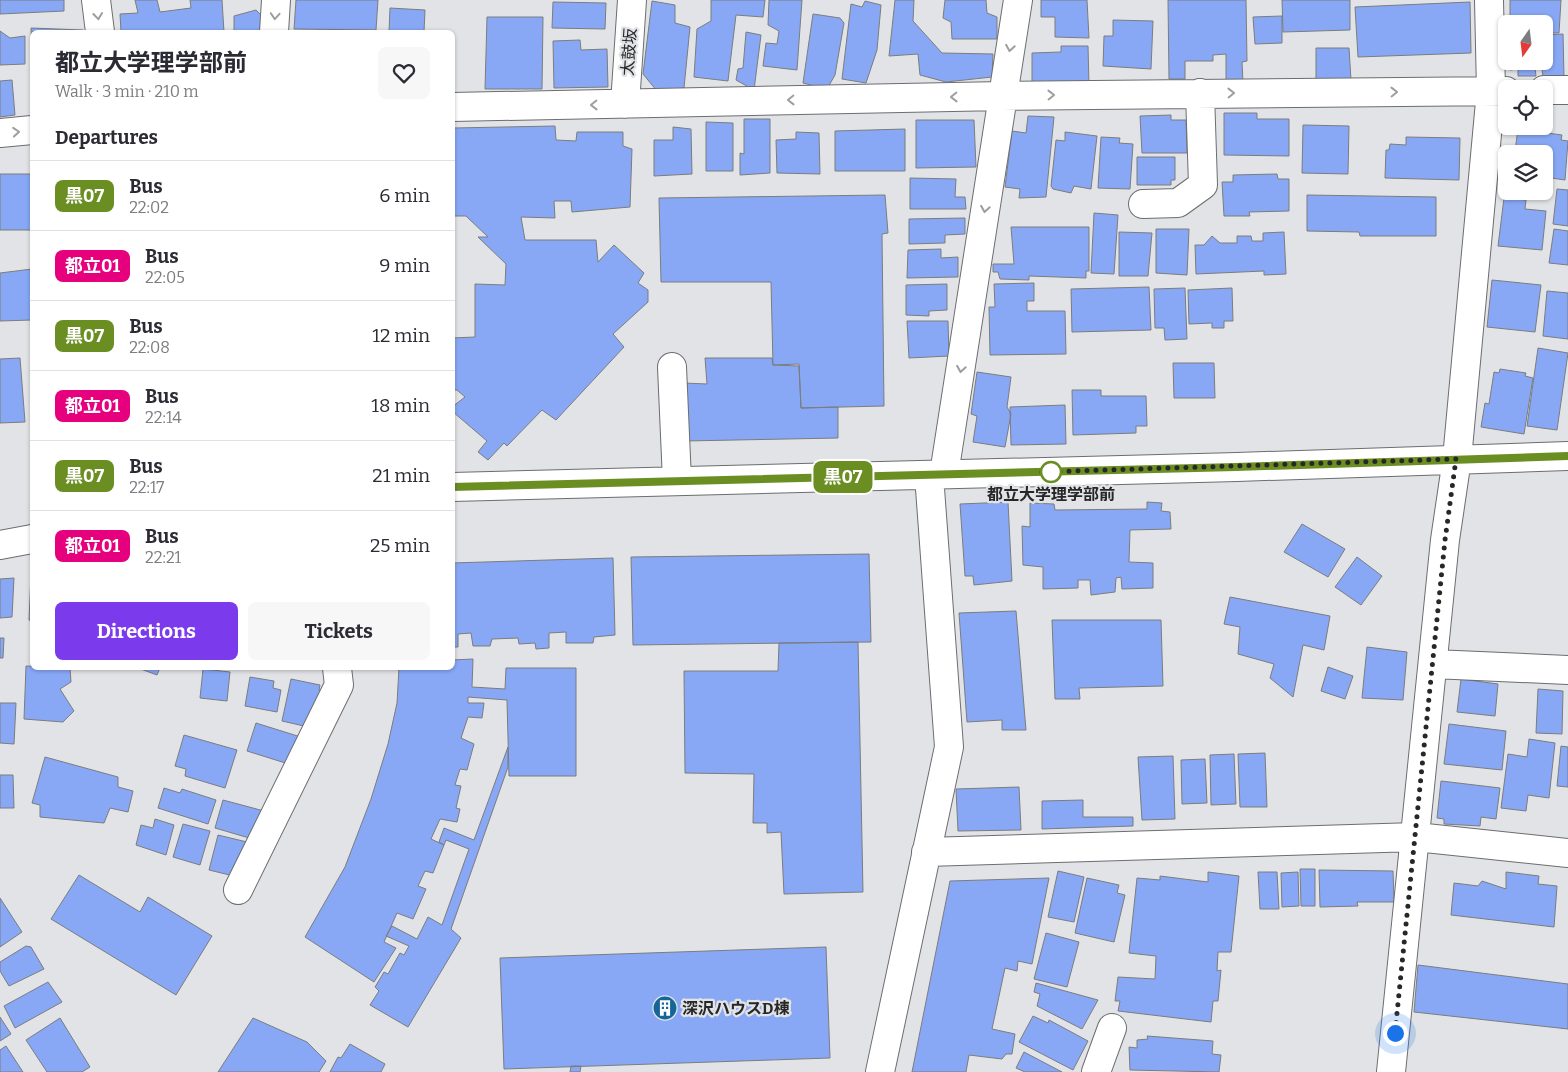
<!DOCTYPE html>
<meta charset="utf-8">
<style>
:root{--surface:#fff;--page:#f7f7f7;--text:#2b2b33;--muted:#7c7c81;--line:#e1e1e2;--accent:#7c3aed}
body{margin:0;font-family:Bitter,"Noto Sans JP",serif;background:var(--page);color:var(--text);height:100vh;display:flex;flex-direction:column;font-size:19px;white-space:nowrap}
*{box-sizing:border-box;margin:0}
p{font-size:16px;color:var(--muted)}
.icon{flex:none;width:28px;height:28px;fill:none;stroke:currentColor;stroke-width:2;stroke-linecap:round;stroke-linejoin:round}
.map{position:relative;flex:1;overflow:hidden}
.side{position:absolute;left:30px;top:30px;width:425px;height:640px;display:flex;flex-direction:column;background:var(--surface);border-radius:8px;box-shadow:0 1px 4px #0004}
.side>*{flex:none}
.badge{padding:0 10px;border-radius:8px;font-size:18px;line-height:32px}
.needle{width:32px;rotate:194deg}
.buttons{position:absolute;left:1498px;top:15px;display:grid;gap:10px}
.buttons a{display:grid;place-items:center;width:55px;height:55px;border-radius:8px;background:var(--surface);box-shadow:0 1px 4px #0004;font-size:25px}
.you{position:absolute;width:25px;height:25px;margin:-12px;border:4px solid #fff;border-radius:50%;background:#1a73e8;box-shadow:0 0 0 8px #1a73e833}
.map>.badge{position:absolute;translate:-50% -50%;box-shadow:0 0 0 2px #fff}
h2{padding:0 25px;font-size:19px;line-height:45px}
.round{display:grid;place-items:center;flex:none;width:52px;height:52px;border-radius:8px;background:var(--page)}
.headline{display:flex;align-items:center;justify-content:space-between;height:85px;padding:0 25px}
h1{font-size:24px;font-weight:700;line-height:38px}
.primary-button{display:flex;gap:10px;margin-top:auto;padding:10px 25px}
.primary-button a{flex:1;height:58px;border-radius:8px;background:var(--accent);color:#fff;font-size:20px;font-weight:700;line-height:58px;text-align:center}
.primary-button a+a{background:var(--page);color:var(--text)}
ul{padding:0;list-style:none}
li{display:flex;align-items:center;gap:15px;height:70px;padding:0 25px;border-top:1px solid var(--line)}
li div{flex:1}
li b{display:block;font-size:19px}
li em{font-style:normal}
li .badge{min-width:55px;font-weight:700;text-align:center}
.map>svg:first-child{display:block}
.building{fill:#88a8f6;stroke:#7b7c7e}
.lines{fill:none;stroke-linecap:round;stroke-linejoin:round}
.minor-casing{stroke:#6c6d6f;stroke-width:30}
.minor{stroke:#fff;stroke-width:28}
.oneway{stroke:#9e9e9e}
.line-casing{stroke:#fff;stroke-width:11}
.line{stroke:#6b8e23;stroke-width:8}
.walk{stroke:#272728;stroke-width:5;stroke-dasharray:0 9}
.stop-dot{fill:#fff;stroke:#6b8e23;stroke-width:2.5}
.labels{text-anchor:middle;dominant-baseline:central;stroke-width:4.5;stroke-linejoin:round;paint-order:stroke}
.street-label{font-size:16px;fill:#272728;stroke:#e2e3e6}
.stop-label{font-size:16px;font-weight:bold;fill:#272728;stroke:#e2e3e6}
.poi-label{font-size:16px;font-weight:bold;fill:#272728;stroke:#e2e3e6;text-anchor:start}
</style>
<div class="map">
<svg width="1568" height="1072" viewBox="0 0 1568 1072">
<rect width="100%" height="100%" fill="#e2e3e6"/>
<!-- building -->
<path class="building" d="M0,0H64V11L0,14Z
M135,0H157L160,12L191,8L190,0H222L224,32H121L120,14L138,13Z
M296,0H378L376,30L294,29Z
M711,0H765L763,17L736,15L728,81L694,77L697,29L711,21Z
M769,0H802L797,70L763,66L766,43L777,44L779,31L768,25Z
M895,0H914L913,21L942,53L993,54L992,77L946,82L920,75L918,54L889,56Z
M945,0H986L987,13L997,17V39H952L951,22L943,18Z
M1041,0H1087L1089,38L1055,37V17H1041Z
M1168,0H1246L1247,61L1242,62L1243,83H1226V54L1213,55V61H1185V79H1169Z
M1282,0H1350V30L1283,32Z
M1510,0H1561L1559,33H1544V24H1513L1510,22Z
M652,1L675,5V23L690,27L684,88L657,91L643,74Z
M865,1L881,5L877,50L866,83L842,79L851,4L862,7Z
M553,2L606,3L605,29L552,28Z
M1470,2L1471,53L1358,57L1355,7Z
M390,8L425,10L424,32H389Z
M256,10L262,16L263,32H234V16Z
M813,14L840,18L844,23L835,75L827,89L803,83Z
M1282,16V43L1255,44L1253,17Z
M487,17H543L542,89H485Z
M1113,20L1153,21L1151,69L1103,66L1104,36H1113Z
M31,28L83,30V32H32V66Z
M0,31L10,38L25,36V64L0,65Z
M746,32L761,35L754,90L736,80L738,69L743,68Z
M1563,34L1564,77H1543L1542,69L1535,68L1536,76H1518V69L1510,70V61H1544V35Z
M580,40L581,50L607,49L608,87L554,88L553,41Z
M1061,46H1088L1089,85L1032,84V53L1061,52Z
M1316,48H1349L1351,80L1316,81Z
M12,80L15,115L0,117V81Z
M1224,113H1257V119H1289V156L1224,155Z
M1171,115V120H1186L1187,153H1142L1140,116Z
M1028,116L1054,117L1046,197L1019,198L1020,189L1005,187L1012,131L1026,133Z
M744,119H770V173L740,175V153L744,154Z
M916,120H974L976,167L916,168Z
M706,122L733,123V171H706Z
M1303,125L1349,126L1348,174L1302,173Z
M555,126L556,140L576,141L577,132H623V146L632,149L630,207L572,212L571,201H554L555,218L521,217L525,240H596L598,262L614,245L644,273L638,283L648,290V302L613,334L624,347L556,420L542,410L507,446L504,443L488,460L478,452L487,441L452,411V407L465,397L457,390H452V338L475,337V284L505,285L506,264L478,237H488L466,216H454L453,128Z
M673,127L691,129L692,174L654,176V140H673Z
M905,129V171H835V131Z
M1518,129L1562,135L1561,140L1568,141L1565,180L1544,177V154H1510L1511,151H1515Z
M796,132L819,133L820,174L777,173L776,140L796,139Z
M1065,132L1097,136L1091,189L1074,186L1071,193L1053,189L1051,186L1056,140L1065,141Z
M1101,137L1120,138L1119,143L1133,144L1130,189L1098,188Z
M1406,137L1460,138L1459,180L1385,178L1386,150H1389L1390,144L1406,145Z
M1137,157H1175V180H1171V185H1137Z
M0,174H32V230H0Z
M1277,174L1278,179H1289V211L1249,212L1250,216H1224L1222,182H1233V175Z
M910,178L956,179L955,197H965L966,209H910Z
M1557,189L1568,190V226L1553,224Z
M885,195L888,233L882,234L884,406L801,408L799,364L773,365L771,282H661L659,198Z
M1307,195L1436,197V236H1360L1359,232L1307,231Z
M1504,198L1526,200L1525,209L1546,211L1542,250L1498,246Z
M1094,213L1118,215L1114,274L1091,273Z
M965,218V234L945,235V243L909,244V219Z
M1011,227H1089V271H1086V278L1029,276V280L1000,279L998,272H993V264H1014Z
M1156,229H1189L1187,275L1156,273Z
M1554,229L1568,231V265L1549,263Z
M1119,232L1152,233L1148,276H1119Z
M1284,232L1286,274L1264,275V271L1196,274L1195,245H1204L1212,236L1220,243H1237V236H1251L1252,241H1263V233Z
M941,249V258L958,257V277L907,278L908,250Z
M32,269V320L0,321V273Z
M1492,280L1541,285L1535,332L1487,327Z
M1034,283V301H1027V311H1065L1066,354L990,355L989,307H995L994,284Z
M947,284V310L929,311V316L906,315V285Z
M1149,287L1151,330L1072,332L1071,289Z
M1185,288L1187,339L1165,340L1164,328H1155L1154,289Z
M1232,288L1233,321H1224V328H1212V323L1189,324L1188,290Z
M1547,291L1568,293V339L1543,336Z
M907,321H948L949,356L909,358Z
M1538,348L1568,353L1557,430L1527,426Z
M20,358L25,422L0,423V359Z
M705,358H772L773,365L799,366L801,408L838,407V438L685,441L684,383L707,384Z
M1173,363H1214L1215,398H1174Z
M1500,369L1526,373L1525,376L1533,378L1524,434L1481,427L1485,403L1489,404L1494,372L1499,373Z
M977,372L1011,377L1007,407L1011,414L1005,447L973,442L977,416L971,414Z
M1072,390H1101V396H1146L1147,426H1136V433L1073,435Z
M1065,405L1066,444L1011,445L1010,407Z
M1008,502L1012,581L974,585L973,576H965L960,504Z
M1147,502L1162,503L1161,511L1170,512L1171,529L1130,530L1129,562L1153,563V588L1122,589L1121,577L1116,578L1115,592L1091,595L1090,580H1078V588L1043,589V567L1023,565L1022,526L1030,527V503L1054,504L1055,510L1147,509Z
M1302,524L1345,549L1328,577L1284,552Z
M869,554L871,642L633,645L631,557Z
M1357,557L1382,576L1361,605L1335,587Z
M613,558L615,635L594,637L593,643H566V632L549,633V648L536,649L535,643L519,644L518,638L492,639L490,646H473L471,633L458,634V647H452V563Z
M31,575H32V621L29,620Z
M14,578L12,617L0,618V579Z
M1230,597L1330,616L1324,650L1303,645L1293,697L1270,678L1274,664L1238,654L1240,627L1224,624Z
M1016,611L1026,730H1002V720L967,722L959,613Z
M1052,620H1161L1163,686L1079,688L1080,699H1055Z
M0,638H4L3,658H0Z
M858,642L863,892L784,894L781,832L767,833V823H753L754,774L685,773L684,671H778L779,643Z
M1367,647L1407,652L1403,700L1362,698Z
M473,659L472,687L505,689L506,668H576V776H509L507,700L468,697V703H484L482,718L468,717L461,738L474,744L467,770L460,769L455,785L461,786L456,808L460,809L457,822L440,819L431,839L444,845L433,873L425,871L418,886L426,889L413,919L397,913L384,942L396,948L374,982L305,937L345,867L371,799L388,744L397,703L399,668H452V660Z
M26,666L70,668L71,682L60,689L74,711L63,722L24,719Z
M1328,667L1353,676L1345,699L1321,691Z
M138,668H160L157,675Z
M203,669L230,672L227,701L200,698Z
M250,677L274,681L273,688L281,690L277,712L245,706Z
M291,679L320,685L319,690L325,691L317,729L282,721Z
M1461,679L1498,684L1495,716L1457,712Z
M1538,689L1563,691L1562,734L1536,733Z
M0,703H16L14,744L0,743Z
M256,723L304,738L295,766L247,751Z
M1449,724L1506,731L1502,770L1444,764Z
M184,735L237,750L225,788L185,776L186,769L175,766Z
M1529,739L1555,743L1549,798L1528,795L1526,811L1501,808L1508,754L1527,757Z
M1561,746L1568,747V787L1557,786Z
M508,747V767L451,929L461,938L408,1027L370,1005L379,991L375,987L384,972L388,974L400,953L404,955L409,946L386,936L392,926L417,939L428,917L442,925L469,849L446,840L444,845L439,842L444,828L474,840Z
M1265,753L1267,807H1240L1238,754Z
M1234,754L1236,804L1211,805L1210,755Z
M1173,756L1175,819L1142,820L1138,757Z
M45,757L118,777V787L133,791L128,812L110,808L104,823L40,817V805L32,803Z
M1205,759L1207,803L1182,804L1181,760Z
M0,775H13L14,808H0Z
M1441,781L1500,788L1496,819L1481,817L1480,826L1444,824V819L1437,818Z
M1019,787L1021,830L958,831L956,789Z
M164,788L180,793L182,789L216,800L208,824L158,808Z
M223,800L264,811L256,840L215,828Z
M1083,800V817H1133V826L1042,829V801Z
M155,819L174,825L166,855L136,845L141,825L153,828Z
M183,824L210,831L200,865L173,857Z
M218,835L247,842L238,877L209,870Z
M1300,869H1315V906H1301Z
M1319,870L1393,871L1394,902H1357L1358,906L1320,907Z
M1058,871L1084,877L1074,922L1048,917Z
M1208,872L1239,876L1231,952H1218L1217,971L1221,970L1218,1001H1213L1211,1022L1118,1011L1120,1001H1115L1118,977L1155,979L1156,956L1129,953L1137,878L1160,880V876L1208,882Z
M1258,872H1277L1279,909H1260Z
M1298,872L1299,906L1282,907L1281,873Z
M1506,872L1539,876L1538,884L1557,886L1554,927L1451,915L1454,883L1478,886L1482,881L1506,889Z
M79,875L140,912L148,897L212,936L176,995L51,919Z
M1049,878L1032,964L1018,961L1017,971L1005,968L992,1029L1015,1034L1012,1054H1006L1002,1059L969,1055L966,1072H912L950,881Z
M1087,878L1119,885L1117,893L1125,895L1114,942L1075,933Z
M0,898L22,932L0,947Z
M1046,933L1079,942L1067,987L1034,979Z
M26,946L31,947L44,969L9,986L0,971V962Z
M826,947L830,1058L504,1069L500,958Z
M1418,965L1568,984V1029L1414,1012Z
M48,982L62,1002L15,1028L4,1006Z
M1036,983L1098,1000L1082,1029L1037,1006L1040,994L1034,992Z
M1033,1016L1048,1023L1049,1020L1088,1041L1073,1070L1019,1042Z
M0,1017L11,1034L0,1041Z
M60,1018L90,1067L82,1072H47L26,1040Z
M253,1018L307,1042L326,1061L319,1072H218Z
M1147,1036L1213,1041L1212,1054L1221,1055L1219,1072L1130,1070L1129,1047L1137,1048V1040L1148,1039Z
M350,1044L385,1064L381,1072H330L338,1057L341,1058Z
M6,1046L23,1072H0V1050Z
M1024,1052L1062,1072H1025L1016,1068Z
M571,1066H581L580,1072H570Z"/>
<g class="lines">
<defs>
<path id="minor" d="M96,0L100,32
M274,32L276,0
M1544,90H1568
M625,104L632,0
M452,107L1003,96L1506,91
M0,133L32,130
M1143,204L1178,203L1203,185L1200,93
M672,367L677,481
M944,474L1018,0
M452,487L1237,467L1568,456
M0,545L32,539
M1433,664L1568,670
M926,852L1416,837L1568,853
M238,890L339,685L337,668
M880,1072L949,747L929,475
M1096,1072L1112,1028
M1391,1072L1445,540L1457,459L1491,91L1489,0"/>
</defs>
<!-- minor casing -->
<use href="#minor" class="minor-casing"/>
<!-- minor -->
<use href="#minor" class="minor"/>
</g>
<!-- one-way arrows -->
<defs><path id="oneway-chevron" d="M-2-3.5L2.5 0L-2 3.5" fill="none" stroke-width="1.6" stroke-linecap="round" stroke-linejoin="round" transform="scale(1.25)"/></defs>
<g class="oneway">
<use href="#oneway-chevron" transform="translate(98 16) rotate(84)"/>
<use href="#oneway-chevron" transform="translate(275 16) rotate(94)"/>
<use href="#oneway-chevron" transform="translate(1010 48) rotate(99)"/>
<use href="#oneway-chevron" transform="translate(1394 92) rotate(-1)"/>
<use href="#oneway-chevron" transform="translate(1231 93) rotate(-1)"/>
<use href="#oneway-chevron" transform="translate(1051 95) rotate(-1)"/>
<use href="#oneway-chevron" transform="translate(954 97) rotate(179)"/>
<use href="#oneway-chevron" transform="translate(791 100) rotate(179)"/>
<use href="#oneway-chevron" transform="translate(594 105) rotate(179)"/>
<use href="#oneway-chevron" transform="translate(16 132) rotate(-5)"/>
<use href="#oneway-chevron" transform="translate(985 209) rotate(99)"/>
<use href="#oneway-chevron" transform="translate(961 369) rotate(99)"/>
</g>
<g class="lines">
<defs>
<path id="line" d="M452,487L1236,467L1568,456"/>
</defs>
<!-- line casing -->
<use href="#line" class="line-casing"/>
<!-- line -->
<use href="#line" class="line"/>
<!-- walk -->
<path class="walk" d="M1051,472H1042L1456,459L1445,540L1395,1033"/>
</g>
<!-- icons -->
<defs>
<symbol id="building-disc" viewBox="-11 -11 22 22"><circle r="9.5" fill="#156698" stroke="#e2e3e6"/><path d="M-4-6H4V6H1V3H-1V6H-4ZM-2.5-4.3h1.7v1.8h-1.7ZM.8-4.3h1.7v1.8H.8ZM-2.5-1h1.7V.8h-1.7ZM.8-1h1.7V.8H.8Z" fill="#fff"/></symbol>
</defs>
<g fill-rule="evenodd">
<use href="#building-disc" x="651" y="994" width="28" height="28"/>
</g>
<!-- markers -->
<circle class="stop-dot" cx="1051" cy="472" r="10"/>
<g class="labels">
<!-- street labels -->
<g class="street-label">
<text transform="translate(629 52) rotate(-86)">太鼓坂</text>
</g>
<!-- stop labels -->
<g class="stop-label">
<text x="1051" y="494">都立大学理学部前</text>
</g>
<!-- poi labels -->
<g class="poi-label">
<text x="682" y="1008">深沢ハウスD棟</text>
</g>
</g>
</svg>
<div class="buttons">
<a><svg class="needle" viewBox="-14 -14 28 28"><path d="M0-13l5 13h-10z" fill="#e53935"/><path d="M0 13l5-13h-10z" fill="#7c7c81"/></svg></a>
<a><svg class="icon" aria-label="locate" viewBox="0 0 24 24"><circle cx="12" cy="12" r="6"/><path d="M12 2v4M12 18v4M2 12h4M18 12h4"/></svg></a>
<a><svg class="icon" aria-label="layers" viewBox="0 0 24 24"><path d="M12 4l9 5-9 5-9-5zM3 14l9 5 9-5"/></svg></a>
</div>
<div class="you" style="left:1395px;top:1033px"></div>
<b class="badge" style="left:843px;top:477px;background:#6b8e23;color:#fff">黒07</b>
<section class="side">
<div class="headline"><div><h1>都立大学理学部前</h1><p>Walk · 3 min · 210 m</p></div><a class="round"><svg class="icon" aria-label="heart" viewBox="0 0 24 24"><path d="M12 20l-8-8c-3-5 5-10 8-4 3-6 11-1 8 4z"/></svg></a></div>
<h2>Departures</h2>
<ul>
<li><span class="badge" style="background:#6b8e23;color:#fff">黒07</span><div><b>Bus</b><p>22:02</p></div><em>6 min</em></li>
<li><span class="badge" style="background:#e6007e;color:#fff">都立01</span><div><b>Bus</b><p>22:05</p></div><em>9 min</em></li>
<li><span class="badge" style="background:#6b8e23;color:#fff">黒07</span><div><b>Bus</b><p>22:08</p></div><em>12 min</em></li>
<li><span class="badge" style="background:#e6007e;color:#fff">都立01</span><div><b>Bus</b><p>22:14</p></div><em>18 min</em></li>
<li><span class="badge" style="background:#6b8e23;color:#fff">黒07</span><div><b>Bus</b><p>22:17</p></div><em>21 min</em></li>
<li><span class="badge" style="background:#e6007e;color:#fff">都立01</span><div><b>Bus</b><p>22:21</p></div><em>25 min</em></li>
</ul>
<div class="primary-button"><a>Directions</a><a>Tickets</a></div>
</section>
</div>
